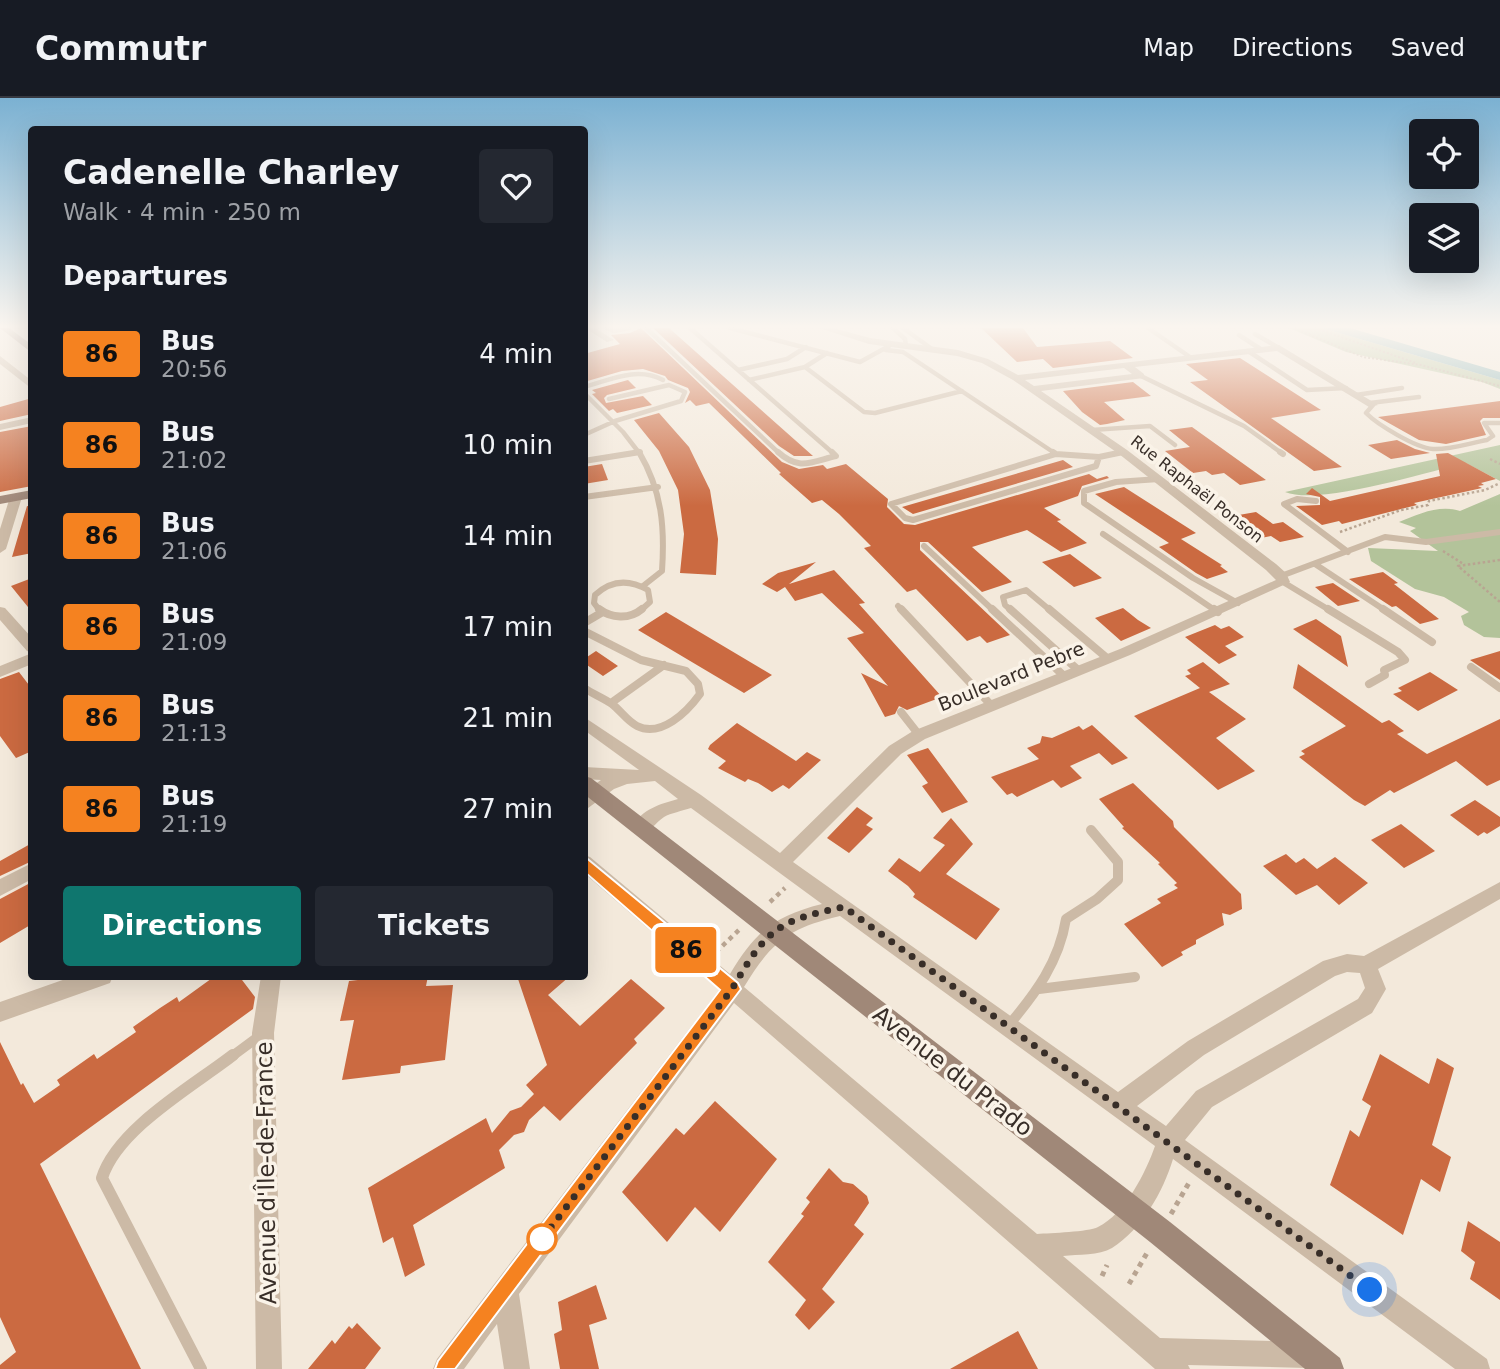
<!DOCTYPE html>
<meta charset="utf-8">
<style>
:root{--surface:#171b24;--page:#242831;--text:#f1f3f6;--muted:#9ea1a6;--line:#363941;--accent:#0f766e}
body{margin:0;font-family:"DejaVu Sans",sans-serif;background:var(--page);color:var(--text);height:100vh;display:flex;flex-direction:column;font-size:26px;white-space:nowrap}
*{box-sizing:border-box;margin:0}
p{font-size:23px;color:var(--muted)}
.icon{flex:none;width:38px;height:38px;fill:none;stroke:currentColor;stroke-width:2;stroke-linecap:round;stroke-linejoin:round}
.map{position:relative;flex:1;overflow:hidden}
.panel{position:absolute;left:28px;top:28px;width:560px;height:854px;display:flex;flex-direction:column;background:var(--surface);border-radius:7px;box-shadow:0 7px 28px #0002}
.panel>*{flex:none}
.badge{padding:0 14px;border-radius:5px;font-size:24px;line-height:46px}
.tools{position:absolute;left:1409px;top:21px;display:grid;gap:14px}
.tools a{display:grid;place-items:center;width:70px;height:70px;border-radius:7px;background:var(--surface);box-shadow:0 7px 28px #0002;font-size:35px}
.you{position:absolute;width:35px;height:35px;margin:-18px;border:5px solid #fff;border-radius:50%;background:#1a73e8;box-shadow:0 0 0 10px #1a73e833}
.map>.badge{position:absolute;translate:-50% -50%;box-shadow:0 0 0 4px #fff}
h2{padding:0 35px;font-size:26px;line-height:63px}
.round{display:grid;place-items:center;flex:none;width:74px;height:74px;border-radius:7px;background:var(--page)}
.headline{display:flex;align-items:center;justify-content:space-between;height:119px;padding:0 35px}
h1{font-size:33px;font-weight:700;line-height:52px}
.action{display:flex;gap:14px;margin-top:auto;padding:14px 35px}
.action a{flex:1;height:80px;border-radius:7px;background:var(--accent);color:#fff;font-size:28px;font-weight:700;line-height:80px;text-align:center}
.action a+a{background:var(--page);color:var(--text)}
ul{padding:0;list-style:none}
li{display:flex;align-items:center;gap:21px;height:91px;padding:0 35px}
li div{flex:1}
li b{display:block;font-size:26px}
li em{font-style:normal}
li .badge{min-width:77px;font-weight:700;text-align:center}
header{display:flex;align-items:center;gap:42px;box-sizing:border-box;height:98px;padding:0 35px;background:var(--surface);border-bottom:2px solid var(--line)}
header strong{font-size:33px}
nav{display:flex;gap:38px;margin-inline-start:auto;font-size:24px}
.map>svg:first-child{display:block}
.green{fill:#b3c39a}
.water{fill:#79acb1}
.building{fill:#cb6a41}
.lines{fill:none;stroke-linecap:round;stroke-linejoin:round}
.path-far3{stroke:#b8a491;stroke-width:2;stroke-dasharray:2 2;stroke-linecap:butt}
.path-far2{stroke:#b8a491;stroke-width:2.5;stroke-dasharray:2.5 2.5;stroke-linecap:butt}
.path-far1{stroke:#b8a491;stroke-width:4.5;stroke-dasharray:4.5 4.5;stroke-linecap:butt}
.path{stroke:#b8a491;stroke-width:5;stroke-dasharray:5 5;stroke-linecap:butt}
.lane-far4{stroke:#ccbaa6;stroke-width:4.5}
.lane-far3{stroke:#ccbaa6;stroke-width:6}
.lane-far2{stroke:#ccbaa6;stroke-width:8}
.lane-far1{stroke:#ccbaa6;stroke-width:10}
.lane{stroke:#ccbaa6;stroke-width:12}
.street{fill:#ccbaa6;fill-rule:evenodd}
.secondary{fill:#a08878;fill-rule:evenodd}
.line{fill:#f58220;stroke:#fff;stroke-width:2}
.walk{stroke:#382e28;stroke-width:7;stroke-dasharray:0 12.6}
.stop-dot{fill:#fff;stroke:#f58220;stroke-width:3.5}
.labels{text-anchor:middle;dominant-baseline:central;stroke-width:7;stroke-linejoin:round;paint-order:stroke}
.far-street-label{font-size:16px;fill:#382e28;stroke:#faf3e8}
.street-label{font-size:19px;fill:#382e28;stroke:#faf3e8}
.near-street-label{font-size:23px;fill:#382e28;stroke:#faf3e8}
</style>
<header>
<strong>Commutr</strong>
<nav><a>Map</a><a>Directions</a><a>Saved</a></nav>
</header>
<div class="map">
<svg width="1500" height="1271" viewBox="0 0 1500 1271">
<rect width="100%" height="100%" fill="#f3e9db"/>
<!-- green -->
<path class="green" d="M1289,230H1322L1500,282V291L1482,284L1346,254Z
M1500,347V383L1466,365C1426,374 1320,408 1285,394Z
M1500,396V540L1484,539L1464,527L1461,518L1469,514L1444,499L1415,491L1371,463L1368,450L1438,453L1410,433L1416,430L1399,424C1418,416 1440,406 1460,413Z"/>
<!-- water -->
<path class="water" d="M1322,230H1350L1500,274V282Z"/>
<!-- building -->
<path class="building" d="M641,230L782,364L799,371L823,367L827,371L846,366L888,401L887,409L904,426L915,427L1089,376L1097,381L1107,378L1109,380L1082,388L1078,398L1044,410L1061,422L1057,423L1087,445L1061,454L1027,432L972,449L1012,484L982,494L928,444H920V452L1010,537L987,545L980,538L967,543L916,491L907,494L864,450L871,448L839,416L822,402L812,405L779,376L781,375L709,305L696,308L690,302L685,305L690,294L688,290L668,282L665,278L643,271L622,273L584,284V256L620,246L611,237L630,235Z
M653,230H669L813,358H794L779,348Z
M981,230H1023L1037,249L1110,243L1133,260L1053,270L1043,261L1017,264Z
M1240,260L1321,312L1271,320L1342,369L1314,373L1190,284L1208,282L1186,266Z
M628,282L636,290L607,297L604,300L606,305L643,298L652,307L617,315L613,311L609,313L592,296L596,295L592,292Z
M1133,284L1151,298L1104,304L1125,322L1107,326L1100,327L1082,314L1063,293Z
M32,300V316L0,323V309Z
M1500,303V320H1483L1480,323L1486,337L1446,346L1419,342L1378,319Z
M659,315L689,349L710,392L718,441L716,477L680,475L684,436L678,392L659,353L634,322Z
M32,328V388L0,394V334Z
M1192,329L1266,382L1240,387L1224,375L1212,377L1206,373L1193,375L1165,353L1190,349L1169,332Z
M1397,342L1415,351L1430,355L1391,361L1368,347Z
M1448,355L1496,381L1481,385L1484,387L1478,388L1482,390L1414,405L1417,407L1342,426L1339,423L1322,427L1296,408L1320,407V399L1306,396L1312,390L1330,403L1440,378L1436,356Z
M1063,362L1073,369L913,416L902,409Z
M602,366L608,382L584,386V369Z
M1124,389L1196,435L1181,441L1222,467L1220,468L1228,474L1207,481L1196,475L1159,449L1169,445L1095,396Z
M27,408L32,409V455L12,459Z
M1256,414L1273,426L1283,424L1304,439L1280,444L1271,438L1261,440L1233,418Z
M1070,456L1102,480L1074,489L1042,464Z
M816,464L789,486L834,472L865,505L859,506L942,599L907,612L899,608L895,616L885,619L861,575L888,588L847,540L864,535L822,495L795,503L785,489L777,494L762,486L778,475Z
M1383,474L1398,485L1394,486L1439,521L1420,526L1396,508L1392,509L1349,481Z
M32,480V514L11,488Z
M1333,485L1360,503L1338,508L1315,489Z
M1123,510L1138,522L1151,530L1121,543L1095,520Z
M666,514L772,577L744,595L638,532Z
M1316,521L1341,538L1348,569L1293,531Z
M1215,527L1221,531L1229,528L1244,539L1225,548L1237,557L1219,566L1185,539Z
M596,553L618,568L603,578L584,565V561Z
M1500,553V582L1470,562Z
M1203,564L1230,586L1209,594L1246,621L1216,640L1255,673L1218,692L1134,618L1200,590L1185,578L1191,576L1187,572Z
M1298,566L1382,625L1389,622L1404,633L1397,636L1427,656L1500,621V682L1487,688L1456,663L1394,695L1390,692L1365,708L1354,702L1299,659L1305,656L1301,653L1346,628L1293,590Z
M19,574L32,591V653L16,660L0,638V581Z
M1430,574L1458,592L1418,613L1393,596L1402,593L1398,590Z
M737,625L796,663L807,654L821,662L789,691L783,687L772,694L758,685L748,681L745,684L718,670L726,663L708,651L710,647Z
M1092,627L1128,660L1112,667L1099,655L1070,668L1082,680L1061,690L1053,682L1017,699L1012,695L1007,697L991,679L1039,661L1027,650L1040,645L1042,638L1052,640L1079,628L1083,632Z
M928,650L968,704L942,715L922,688L928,685L907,657Z
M1133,685L1173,723L1174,729L1241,796L1242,811L1230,817L1222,815L1224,827L1196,842V846L1181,854L1183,857L1162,869L1124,826L1161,805L1157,801L1178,790L1174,787L1177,785L1158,766L1160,765L1122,730L1124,729L1099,701Z
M1475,702L1500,719V728L1487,736L1484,734L1478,738L1450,717Z
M857,709L873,720L866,727L873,731L849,755L827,740Z
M951,720L973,746L946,776L1000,811L976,842L913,799L915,796L908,788L888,773L899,760L920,774L945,747L933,740Z
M1401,726L1435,753L1404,770L1371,742Z
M32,745V763L0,778V763Z
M1286,756L1296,765L1304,760L1317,771L1335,759L1368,785L1339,807L1317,787L1296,797L1263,768Z
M32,784V826L0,845V801Z
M215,878H239L255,899L253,911L40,1066L141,1271H0V1267L16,1254L0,1219V944L21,987L23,985L34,1005L60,987L57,982L94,956L97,961L136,934L133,929L160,910L177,899L179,904Z
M393,878H428L426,888L453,887L445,962L401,968L400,975L342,982L354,922L340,923L349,883Z
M517,878H570L548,897L580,928L631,881L665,910L634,941L637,945L560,1023L544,1008L529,1022L524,1034L514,1037L499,1052L505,1070L413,1127L425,1167L405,1179L393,1139L383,1145L368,1090L486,1020L492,1035L510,1013L521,1009L534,996L526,987L547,967Z
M1380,956L1429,986L1437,960L1454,970L1432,1047L1451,1059L1440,1094L1421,1081L1403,1137L1330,1087L1350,1032L1359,1039L1371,1008L1362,1002Z
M715,1003L777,1061L720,1134L695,1109L667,1144L622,1094L676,1030L684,1037Z
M829,1070L843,1084L853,1086L867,1098L869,1105L854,1127L864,1136L822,1191L835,1204L809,1232L795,1217L806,1202L768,1164L804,1118L801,1116L810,1104L806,1100Z
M1468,1123L1500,1144V1202L1470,1181L1475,1164L1461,1153Z
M596,1187L607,1221L589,1227L599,1271H560L554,1236L562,1232L558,1204Z
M357,1225L381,1250L365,1271H308L332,1242L335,1246L349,1228L352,1231Z
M1018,1233L1038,1271H950Z"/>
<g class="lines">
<!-- path-far3 -->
<path class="path-far3" d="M1294,230L1363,259L1421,267L1500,288
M1315,230L1416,265"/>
<!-- path-far2 -->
<path class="path-far2" d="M1490,361L1500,366
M1340,434L1401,412L1428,407L1429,403L1485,392L1500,385
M1443,453L1465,467
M1500,462L1458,468L1500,504"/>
<!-- path-far1 -->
<path class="path-far1" d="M770,804L785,790
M716,854L741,830"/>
<!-- path -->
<path class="path" d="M1171,1116L1190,1083
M1102,1178L1107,1167
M1129,1186L1147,1155"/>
<!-- lane-far4 -->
<path class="lane-far4" d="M607,230L614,233L629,230
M646,230L780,356
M690,230L834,356
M730,230L860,264L889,248
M893,230L905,241L906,248
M903,230L932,251
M1148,230L1190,259
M1255,236L1279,250
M1239,237L1262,252
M886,252L903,254L1056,356
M1248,253L1307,292L1346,290
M805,269L864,314L875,315L962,293
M738,272L787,261L806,249
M1141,278L1244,328L1283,356
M749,282L805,269L827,255
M584,289C610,282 637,268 663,282
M584,295L623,334L640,356
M1356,297L1402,290
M1370,305L1419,299
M1373,307L1366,315C1378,327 1416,350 1433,351C1450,352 1470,345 1487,342L1493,338L1484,325H1500
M1092,332L1150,328L1175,347
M584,337L615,323L681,303L685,294L669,287L609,301
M629,356L640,354
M1114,356L1123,354"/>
<!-- lane-far3 -->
<path class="lane-far3" d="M639,354C662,393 665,429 662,473L643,488
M778,354C799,373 811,364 836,358L832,354
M1053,354L1056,356
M1280,354L1283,356
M1056,356L1099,359L1096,368L913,422L905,420L891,406Z
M1099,359L1123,354
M584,363L640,354
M1159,381L1116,384L1084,393V405L1193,480L1238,505
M584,399L658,389
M1316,403L1297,401L1284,406L1348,454
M1103,436L1216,513
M924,448L994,513
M1315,466L1386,513
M1281,478L1385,439L1426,444L1500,434
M1283,484L1331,513
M898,508L903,513
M600,513L594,505L595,497C611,482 629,481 648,492L650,504L640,513
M1012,513L1005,507L1003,499L1026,492L1051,513"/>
<!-- lane-far2 -->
<path class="lane-far2" d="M599,511C611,520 629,522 642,511
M901,511L991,607
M992,511L1063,577
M1010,511L1077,571
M1049,511L1107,560
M1214,511L1218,514
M1328,511L1398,554L1405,562L1384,572L1385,577L1369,586
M1383,511L1432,544
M584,525L601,515
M584,533L641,562L686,573L698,586L700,596C687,614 661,640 637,628C627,623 621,613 612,606C603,600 593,596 584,590
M1471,569L1500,590
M611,605L664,567
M901,614L919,637"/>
<!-- lane-far1 -->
<path class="lane-far1" d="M1039,891L1135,879
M1008,928C1036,895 1059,864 1066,821L1097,801L1118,782V764L1091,732
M231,959L258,939"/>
<!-- lane -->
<path class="lane" d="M201,1271L102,1080C117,1031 193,988 233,957"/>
<!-- street -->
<path class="street" d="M585,230H595L614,242L607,244Z
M819,230H833L870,240L958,252L988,261L1018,277L1279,247L1378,307L1369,309L1277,253L1135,269L1144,276V280L1041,293L1127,352L1276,466L1286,475L1290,484L1130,557L925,641L901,656L793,764L1118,994L1188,943L1323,863L1347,856L1364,858L1500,784V801L1378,871L1386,891L1372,915L1212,1009L1185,1042L1487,1261L1490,1271H1455L1173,1061C1163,1094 1142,1131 1112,1150C1099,1158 1078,1156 1063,1158L1160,1240L1307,1244L1316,1248L1320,1257L1316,1266L1307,1270L1188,1267L1190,1271H1155L734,905L519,1196L530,1271H504L497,1226L464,1271H433L437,1261L719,892L584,775V757L590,759L730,876C755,834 774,818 822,806L691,710C682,713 671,715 664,719C653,726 649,739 635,734L632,729C642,711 660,706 678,701L655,683L627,686L614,691L584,713V694L601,682L584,681V669L639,672L584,632V619L701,697L780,755L889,648L913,633L1120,551L1276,482L1266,472L1119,356L1013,282L982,265L957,258L869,246ZM1124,270L1132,276L1034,288L1025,282ZM840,818L1155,1048C1146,1074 1125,1116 1098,1129C1088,1134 1051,1135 1037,1136L744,889C771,844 789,830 840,818ZM1347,874L1360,875L1365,890L1358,901L1196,993L1166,1028L1137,1008L1204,957L1335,878Z
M0,258L32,283V291L0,266Z
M32,319V325L0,332V326Z
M16,396L22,399L6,451L0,455V431L10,399Z
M0,509L5,510L32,540V555L27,553L0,522Z
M32,555V566L0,579V568Z
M32,765V781L0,798V781Z
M74,878H113L110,885L0,924V904Z
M261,878H281L274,935L282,1271H256L252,935Z"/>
<!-- secondary -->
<path class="secondary" d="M0,230H9L32,247V255Z
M32,392V400L0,406V398Z
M584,678L591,680L1170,1124L1340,1260L1344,1271H1305L1150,1144L584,696Z"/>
</g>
<!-- sky -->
<linearGradient id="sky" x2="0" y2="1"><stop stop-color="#7bb1d2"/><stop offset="0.56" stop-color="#faf5ef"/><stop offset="1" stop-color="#faf5ef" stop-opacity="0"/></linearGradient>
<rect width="1500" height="408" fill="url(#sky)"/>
<!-- line -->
<path class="line" d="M584,758L738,885L741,891L455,1271H435L438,1263L720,892L579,769L577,765Z"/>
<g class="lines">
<!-- walk -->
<path class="walk" d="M542,1141L539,1145L732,891C767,831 776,823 844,809L1370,1192"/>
</g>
<!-- markers -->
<circle class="stop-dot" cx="542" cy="1141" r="14"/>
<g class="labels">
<!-- far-street labels -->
<g class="far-street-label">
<text transform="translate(1197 391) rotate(38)">Rue Raphaël Ponson</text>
</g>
<!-- street labels -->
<g class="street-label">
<text transform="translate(1011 578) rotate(-22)">Boulevard Pebre</text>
</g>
<!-- near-street labels -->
<g class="near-street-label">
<text transform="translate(953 973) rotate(38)">Avenue du Prado</text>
<text transform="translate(266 1075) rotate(-91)">Avenue d'Île-de-France</text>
</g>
</g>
</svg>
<div class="tools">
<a><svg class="icon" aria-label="locate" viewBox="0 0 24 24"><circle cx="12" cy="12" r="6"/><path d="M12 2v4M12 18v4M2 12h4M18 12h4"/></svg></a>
<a><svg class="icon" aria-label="layers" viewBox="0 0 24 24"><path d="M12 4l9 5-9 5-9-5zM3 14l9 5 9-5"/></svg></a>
</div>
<div class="you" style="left:1370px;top:1192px"></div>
<b class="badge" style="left:686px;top:852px;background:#f58220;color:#111">86</b>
<section class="panel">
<div class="headline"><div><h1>Cadenelle Charley</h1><p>Walk · 4 min · 250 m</p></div><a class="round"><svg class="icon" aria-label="heart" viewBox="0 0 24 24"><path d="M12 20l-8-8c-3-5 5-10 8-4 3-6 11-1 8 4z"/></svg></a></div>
<h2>Departures</h2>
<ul>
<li><span class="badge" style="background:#f58220;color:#111">86</span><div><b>Bus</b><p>20:56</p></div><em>4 min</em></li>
<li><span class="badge" style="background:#f58220;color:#111">86</span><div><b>Bus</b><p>21:02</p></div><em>10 min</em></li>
<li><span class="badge" style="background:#f58220;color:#111">86</span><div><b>Bus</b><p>21:06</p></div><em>14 min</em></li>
<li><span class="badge" style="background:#f58220;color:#111">86</span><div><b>Bus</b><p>21:09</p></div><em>17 min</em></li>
<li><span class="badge" style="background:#f58220;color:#111">86</span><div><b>Bus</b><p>21:13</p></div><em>21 min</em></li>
<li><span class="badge" style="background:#f58220;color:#111">86</span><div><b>Bus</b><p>21:19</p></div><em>27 min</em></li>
</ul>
<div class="action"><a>Directions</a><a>Tickets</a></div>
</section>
</div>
